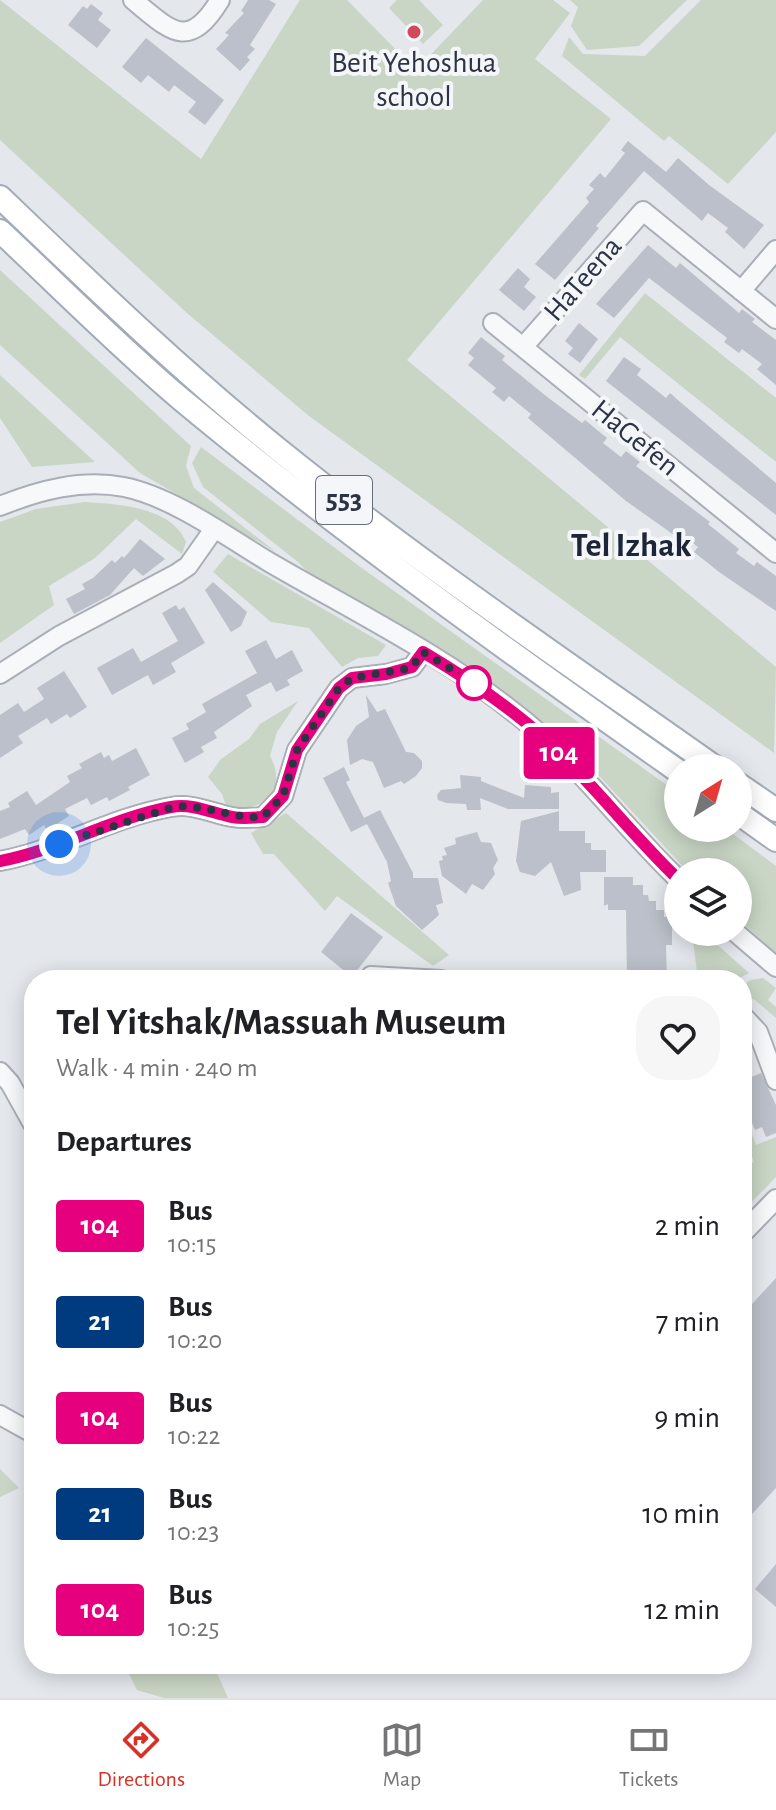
<!DOCTYPE html>
<meta charset="utf-8">
<style>
:root{--surface:#fff;--page:#f6f6f6;--text:#202124;--muted:#757577;--line:#e0e0e0;--accent:#d93025}
body{margin:0;font-family:"Alegreya Sans",sans-serif;background:var(--page);color:var(--text);height:100vh;display:flex;flex-direction:column;font-size:30px;white-space:nowrap}
*{box-sizing:border-box;margin:0}
p{font-size:26px;color:var(--muted)}
.icon{flex:none;width:44px;height:44px;fill:none;stroke:currentColor;stroke-width:2;stroke-linecap:round;stroke-linejoin:round}
.map{position:relative;flex:1;overflow:hidden}
.panel{position:absolute;left:24px;top:970px;width:728px;height:704px;display:flex;flex-direction:column;background:var(--surface);border-radius:32px;box-shadow:0 4px 20px #0003}
.panel>*{flex:none}
.badge{padding:0 16px;border-radius:6px;font-size:28px;line-height:52px}
.needle{width:52px;rotate:37deg}
.controls{position:absolute;left:664px;top:754px;display:grid;gap:16px}
.controls a{display:grid;place-items:center;width:88px;height:88px;border-radius:50%;background:var(--surface);box-shadow:0 4px 20px #0003;font-size:40px}
.you{position:absolute;width:40px;height:40px;margin:-20px;border:6px solid #fff;border-radius:50%;background:#1a73e8;box-shadow:0 0 0 12px #1a73e833}
.map>.badge{position:absolute;translate:-50% -50%;box-shadow:0 0 0 4px #fff}
h2{padding:0 32px;font-size:30px;line-height:72px}
.round{display:grid;place-items:center;flex:none;width:84px;height:84px;border-radius:32px;background:var(--page)}
.overview{display:flex;align-items:center;justify-content:space-between;height:136px;padding:0 32px}
h1{font-size:38px;font-weight:600;line-height:60px}
ul{padding:0;list-style:none}
li{display:flex;align-items:center;gap:24px;height:96px;padding:0 32px}
li div{flex:1}
li b{display:block;font-size:30px}
li em{font-style:normal}
li .badge{min-width:88px;font-weight:700;text-align:center}
.dock{display:flex;justify-content:space-around;align-items:center;height:112px;border-top:2px solid var(--line);background:var(--surface);font-size:22px;color:var(--muted)}
.dock a{display:grid;justify-items:center;gap:4px}
.dock .current{color:var(--accent)}
.map>svg:first-child{display:block}
.green{fill:#c9d6c5}
.building{fill:#bbc0ca}
.lines{fill:none;stroke-linecap:round;stroke-linejoin:round}
.minor-casing{stroke:#a9aeb7;stroke-width:22}
.major-casing{stroke:#a3abb8;stroke-width:26}
.minor{stroke:#f7f8fa;stroke-width:18}
.major{stroke:#fff;stroke-width:22}
.line-casing{stroke:#fff;stroke-width:18}
.line{stroke:#e6007e;stroke-width:12}
.walk{stroke:#2b3445;stroke-width:8;stroke-dasharray:0 14.4}
.poi-dot{fill:#d1495b;stroke:#f4f6f9;stroke-width:3}
.stop-dot{fill:#fff;stroke:#e6007e;stroke-width:4}
.labels{text-anchor:middle;dominant-baseline:central;stroke-width:8;stroke-linejoin:round;paint-order:stroke}
.shield{fill:#f4f6f9;stroke:#676e7b;stroke-width:2}
.shield-label{font-size:28px;font-weight:bold;fill:#2b3445}
.poi-label{font-size:30px;fill:#2b3445;stroke:#f4f6f9}
.street-label{font-size:30px;fill:#2b3445;stroke:#f4f6f9}
.quarter-label{font-size:34px;font-weight:bold;fill:#1d2536;stroke:#f4f6f9}
</style>
<div class="map">
<svg width="776" height="1698" viewBox="0 0 776 1698">
<rect width="100%" height="100%" fill="#e4e7ec"/>
<!-- green -->
<path class="green" d="M0,0L201,159L300,0H347L416,70L483,0H553L570,13L535,59L611,119L407,360L776,667L774,753L309,416L188,314L0,140Z
M397,0H419L443,25L423,44L389,8Z
M570,0H687L639,46L587,50L571,26L578,7Z
M701,0H776V132L728,184L669,136L664,141L562,56L569,37L583,54L645,56Z
M0,270L191,446L186,466L194,488L276,552L140,473L0,345Z
M645,293L776,398V462L620,337L585,379L579,375Z
M0,375L95,462L32,467L0,418Z
M201,447L359,566L678,793V828H725L776,866V953L738,919V872H688L591,767L523,705L471,667L317,582L298,562L203,487L192,463Z
M85,502C118,504 172,507 186,542L182,554L136,519L95,558L49,586L54,605L0,643V522L36,509Z
M228,554L386,645L378,656L358,658L342,667L309,628L271,622L213,572Z
M298,701L277,732L270,756C289,790 261,816 226,806L222,794L208,777L221,759L249,739L260,724Z
M286,813L449,955L433,966L337,896L325,911L274,854H263L251,833Z
M692,932H703L749,973L736,980H698Z
M763,978L776,988L768,1000L776,1007V1018L755,1000L742,996V986L751,980Z
M742,1108L756,1145L776,1137V1177L742,1212V1166L754,1162L742,1132Z
M0,1469L19,1488L0,1497Z
M124,1664H213L228,1698H164L137,1690Z"/>
<!-- building -->
<path class="building" d="M248,0H269L276,4L250,45L255,49L247,57L250,60L240,71L216,49L229,35L225,33L244,13L241,11Z
M91,4L103,13L98,20L111,30L97,48L68,25L83,6L87,9Z
M146,38L224,100L205,125L188,112L196,102L174,85L169,92L148,75L141,83L122,67Z
M628,141L666,172L678,158L709,185L764,225L744,249L725,232L728,228L708,213L702,221L644,171L596,226L599,228L555,280L535,264L589,202L586,198L594,189L589,185L600,173L605,178L625,153L621,150Z
M648,245L676,268L680,263L739,313L742,309L755,319L752,322L776,340V385L757,369L762,364L742,349L739,353L724,342L727,338L649,278L614,318L596,304Z
M518,268L530,279L524,287L536,297L524,311L499,290Z
M579,323L598,339L580,363L568,354L573,348L565,341Z
M481,337L505,356L502,360L546,396L582,423L585,420L607,438L603,443L621,457L626,451L640,462L636,466L710,522L708,524L739,549L736,553L754,566L757,562L776,576V611L719,572L694,552L698,547L677,531L674,535L626,501L528,418L531,414L509,396L504,402L492,392L496,388L468,365L474,358L468,353Z
M624,357L641,369L637,375L666,398L670,393L679,401L776,483V515L606,381Z
M140,539L165,559L143,576L134,568L110,595L74,614L66,599L85,589L82,584L93,578L112,560L115,563L122,556L124,558Z
M213,582L247,612L241,626L231,632L205,590Z
M176,605L179,610L184,607L205,643L171,663L176,672L153,685L148,675L112,695L97,668L133,648L141,662L178,641L162,613Z
M266,640L276,659L292,650L303,671L287,680L290,685L276,692L271,682L246,695L252,706L214,732L217,738L201,747L204,752L185,763L172,738L189,729L186,724L206,712L202,704L257,673L245,651Z
M64,671L87,707L70,718L67,714L51,724L47,718L18,736L23,743L0,758V715L18,703L24,712L44,699L37,688Z
M366,695L377,712L385,709L406,752L414,753L422,761V768L416,776L404,784L401,781L384,788L373,762L362,759L350,765L347,740L356,726L369,717Z
M136,748L150,775L128,787L130,790L109,801L107,797L91,805L87,798L65,809L69,816L47,830L44,825L29,835L25,829L0,839V811L10,807L8,803L27,791L36,805L70,782L67,776L82,768L79,764L101,752L104,758L109,755L112,761Z
M344,767L350,780L346,782L364,818L380,810L413,873V878H438L443,903L436,905L439,915L422,930L396,906L388,883L391,881L387,862L367,824L351,832L323,778Z
M460,775L481,777V781L524,798L525,785L551,787V793L559,792V809H508L480,798L481,810H467L466,804L446,803L438,800L437,795L441,790L461,788Z
M559,811V831H585V843H591V850H606V872H580L581,890L564,896L551,862L535,876L520,872L516,861L521,821Z
M477,832L481,842L491,843L498,860L493,868L495,874L483,890L472,884L466,894L442,876L439,861L443,860L442,856L447,855L444,848L456,844L455,838Z
M604,877H633V885H643V895H648L649,901H656V910H664V917H672V945H666L667,980H627L626,910H608V904L604,906Z
M351,913L383,937L352,977L321,952Z
M761,1073L776,1105V1133L766,1137L762,1127L755,1130L742,1098V1081Z
M776,1278V1488L742,1525V1315Z
M776,1564V1607L755,1589Z"/>
<g class="lines">
<defs>
<path id="minor" d="M133,0C171,31 188,52 220,0
M741,291L776,250
M493,323L776,553
M523,347L643,211L776,319
M0,506C40,490 81,479 124,487C173,497 226,536 269,562C355,612 449,658 526,722C582,769 626,829 678,879
M0,674L59,636L176,574L188,566L214,529
M0,861C59,850 112,817 171,807C193,803 211,813 232,817C242,819 252,818 263,817L283,796L297,750L339,688L352,678L386,674L412,667L423,652
M735,932L776,967
M368,980L371,976L441,980
M742,1015L758,1032L776,1080
M0,1072L10,1083L34,1126
M742,1234L776,1199
M0,1415L34,1434"/>
<path id="major" d="M0,197C91,284 181,371 279,450C419,563 569,664 716,768
M0,231C60,287 119,347 182,400C341,532 509,652 678,771
M738,784L776,810
M738,813L776,840"/>
</defs>
<!-- minor casing -->
<use href="#minor" class="minor-casing"/>
<!-- major casing -->
<use href="#major" class="major-casing"/>
<!-- minor -->
<use href="#minor" class="minor"/>
<!-- major -->
<use href="#major" class="major"/>
</g>
<g class="lines">
<defs>
<path id="line" d="M0,861C59,850 112,818 171,807C193,803 211,813 232,817C242,819 252,818 263,817L283,796L297,750L339,688L352,678L386,674L412,667L423,652C465,677 506,704 543,737C591,781 631,834 678,879"/>
</defs>
<!-- line casing -->
<use href="#line" class="line-casing"/>
<!-- line -->
<use href="#line" class="line"/>
<!-- walk -->
<path class="walk" d="M59,844L173,807C204,803 229,819 263,817L283,796L297,750L339,688L352,678L406,669L412,667L423,652L474,683"/>
</g>
<!-- markers -->
<circle class="poi-dot" cx="414" cy="32" r="8"/>
<circle class="stop-dot" cx="474" cy="683" r="16"/>
<g class="labels">
<!-- shield labels -->
<rect class="shield" x="316" y="476" width="56" height="48" rx="6"/>
<g class="shield-label">
<text x="344" y="500">553</text>
</g>
<!-- poi labels -->
<g class="poi-label">
<text x="414" y="63">Beit Yehoshua<tspan x="414" dy="34">school</tspan></text>
</g>
<!-- street labels -->
<g class="street-label">
<text transform="translate(583 279) rotate(-49)">HaTeena</text>
<text transform="translate(635 438) rotate(39)">HaGefen</text>
</g>
<!-- quarter labels -->
<g class="quarter-label">
<text x="631" y="546">Tel Izhak</text>
</g>
</g>
</svg>
<div class="controls">
<a><svg class="needle" viewBox="-14 -14 28 28"><path d="M0-13l5 13h-10z" fill="#e53935"/><path d="M0 13l5-13h-10z" fill="#757577"/></svg></a>
<a><svg class="icon" aria-label="layers" viewBox="0 0 24 24"><path d="M12 4l9 5-9 5-9-5zM3 14l9 5 9-5"/></svg></a>
</div>
<div class="you" style="left:59px;top:844px"></div>
<b class="badge" style="left:559px;top:753px;background:#e6007e;color:#fff">104</b>
<section class="panel">
<div class="overview"><div><h1>Tel Yitshak/Massuah Museum</h1><p>Walk · 4 min · 240 m</p></div><a class="round"><svg class="icon" aria-label="heart" viewBox="0 0 24 24"><path d="M12 20l-8-8c-3-5 5-10 8-4 3-6 11-1 8 4z"/></svg></a></div>
<h2>Departures</h2>
<ul>
<li><span class="badge" style="background:#e6007e;color:#fff">104</span><div><b>Bus</b><p>10:15</p></div><em>2 min</em></li>
<li><span class="badge" style="background:#003b80;color:#fff">21</span><div><b>Bus</b><p>10:20</p></div><em>7 min</em></li>
<li><span class="badge" style="background:#e6007e;color:#fff">104</span><div><b>Bus</b><p>10:22</p></div><em>9 min</em></li>
<li><span class="badge" style="background:#003b80;color:#fff">21</span><div><b>Bus</b><p>10:23</p></div><em>10 min</em></li>
<li><span class="badge" style="background:#e6007e;color:#fff">104</span><div><b>Bus</b><p>10:25</p></div><em>12 min</em></li>
</ul>
</section>
</div>
<nav class="dock">
<a class="current"><svg class="icon" aria-label="directions" viewBox="0 0 24 24"><path d="M12 3l9 9-9 9-9-9zM9 14v-3h6M13 9l2 2-2 2"/></svg>Directions</a>
<a><svg class="icon" aria-label="map" viewBox="0 0 24 24"><path d="M3 6l6-2 6 2 6-2v14l-6 2-6-2-6 2zM9 4v14M15 6v14"/></svg>Map</a>
<a><svg class="icon" aria-label="tickets" viewBox="0 0 24 24"><path d="M3 7h18v10H3zM15 7v10"/></svg>Tickets</a>
</nav>
